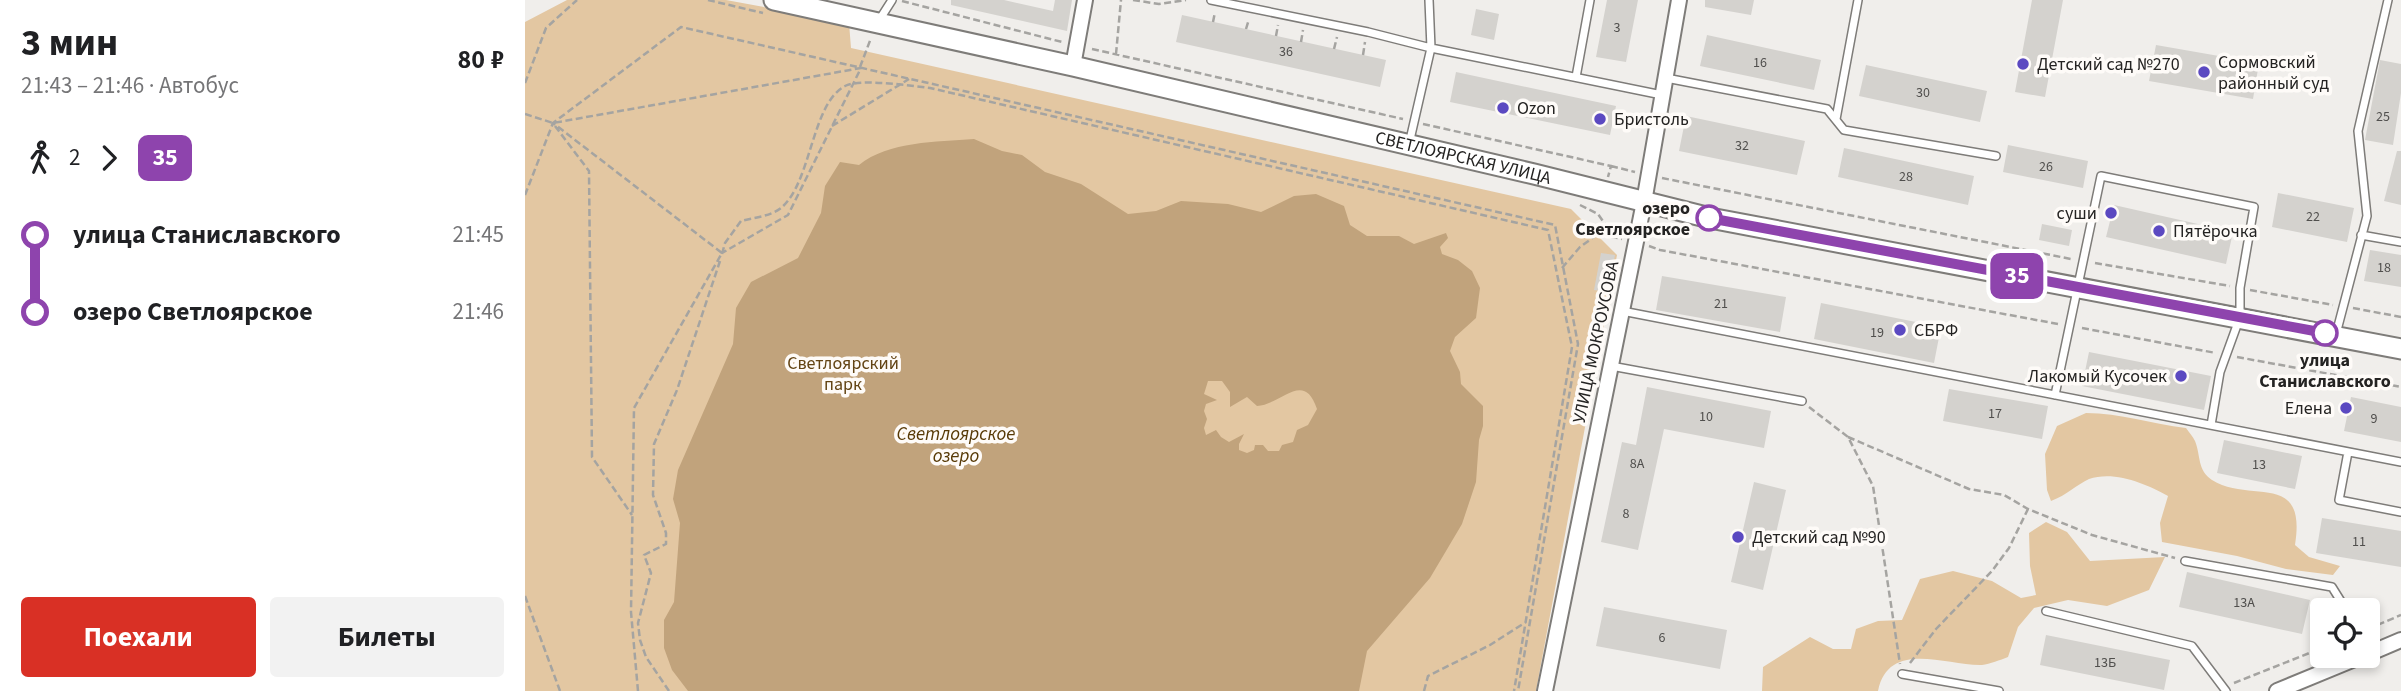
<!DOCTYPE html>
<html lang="ru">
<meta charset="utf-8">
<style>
:root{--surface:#fff;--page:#f2f2f2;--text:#202124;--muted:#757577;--accent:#d93025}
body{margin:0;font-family:"Source Sans 3",sans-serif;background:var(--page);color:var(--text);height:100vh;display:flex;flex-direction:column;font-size:26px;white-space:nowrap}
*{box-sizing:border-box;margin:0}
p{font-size:23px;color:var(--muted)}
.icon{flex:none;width:38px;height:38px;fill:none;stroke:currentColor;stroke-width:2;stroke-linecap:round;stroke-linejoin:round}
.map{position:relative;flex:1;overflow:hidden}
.panel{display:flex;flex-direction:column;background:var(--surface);width:525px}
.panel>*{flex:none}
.badge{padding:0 14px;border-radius:10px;font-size:24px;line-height:46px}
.fabs{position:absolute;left:1785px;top:598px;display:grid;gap:14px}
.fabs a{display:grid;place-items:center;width:70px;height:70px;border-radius:7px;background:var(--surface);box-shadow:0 4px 10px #0003;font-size:35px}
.map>.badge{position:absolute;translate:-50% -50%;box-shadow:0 0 0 4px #fff}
.legs{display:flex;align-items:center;gap:10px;height:77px;padding:0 21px;font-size:23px}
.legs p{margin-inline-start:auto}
.overview{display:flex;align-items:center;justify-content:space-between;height:119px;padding:0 21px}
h1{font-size:38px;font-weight:700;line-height:52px}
.action{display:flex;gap:14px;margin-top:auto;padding:14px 21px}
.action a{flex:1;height:80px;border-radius:7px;background:var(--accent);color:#fff;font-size:28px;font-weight:700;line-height:80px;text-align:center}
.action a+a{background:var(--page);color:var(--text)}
ul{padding:0 21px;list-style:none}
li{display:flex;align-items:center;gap:24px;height:77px;font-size:26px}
li i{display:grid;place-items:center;width:10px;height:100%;margin:0 9px;background:currentColor}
li i::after{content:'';width:18px;height:18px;margin:-9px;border:5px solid;border-radius:50%;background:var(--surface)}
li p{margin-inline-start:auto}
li:first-child i{background:linear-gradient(#0000 50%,currentColor 0)}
li:last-child i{background:linear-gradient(currentColor 50%,#0000 0)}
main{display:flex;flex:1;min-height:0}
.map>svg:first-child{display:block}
.green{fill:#e3c7a2}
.water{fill:#c1a37c;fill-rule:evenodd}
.building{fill:#d4d2ce}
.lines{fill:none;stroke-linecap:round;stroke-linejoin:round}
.service-casing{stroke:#7e7c79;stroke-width:10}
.minor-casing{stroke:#7e7c79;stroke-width:18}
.secondary-casing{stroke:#7e7c79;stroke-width:23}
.path{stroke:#a5a4a1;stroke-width:2.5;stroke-dasharray:7 3.5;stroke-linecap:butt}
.service{stroke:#fff;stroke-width:7}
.minor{stroke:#fff;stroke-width:14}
.secondary{stroke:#fff;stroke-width:19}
.line-1-casing{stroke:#fff;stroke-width:16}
.line-1{stroke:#8e44ad;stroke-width:10}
.poi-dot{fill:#5b49c1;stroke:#fefbf8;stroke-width:2.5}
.stop-1-dot{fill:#fff;stroke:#8e44ad;stroke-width:3.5}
.labels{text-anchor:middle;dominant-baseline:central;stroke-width:7;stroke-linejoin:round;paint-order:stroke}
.number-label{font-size:14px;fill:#504f4d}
.poi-label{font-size:18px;fill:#242322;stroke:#fefbf8;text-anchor:start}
.street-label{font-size:18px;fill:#242322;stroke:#fefbf8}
.stop-label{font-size:18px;font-weight:bold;fill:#242322;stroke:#fefbf8;text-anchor:end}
.park-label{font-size:18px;fill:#634414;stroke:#fefbf8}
.water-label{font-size:19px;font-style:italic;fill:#573905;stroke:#fefbf8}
</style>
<main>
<section class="panel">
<div class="overview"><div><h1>3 мин</h1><p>21:43 – 21:46 · Автобус</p></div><b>80 ₽</b></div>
<div class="legs"><svg class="icon" aria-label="walk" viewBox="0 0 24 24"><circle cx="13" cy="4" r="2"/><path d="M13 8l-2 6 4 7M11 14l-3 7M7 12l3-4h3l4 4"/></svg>2<svg class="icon" aria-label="forward" viewBox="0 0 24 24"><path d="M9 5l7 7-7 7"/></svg><b class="badge" style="background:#8e44ad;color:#fff">35</b></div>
<ul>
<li><i style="color:#8e44ad"></i><b>улица Станиславского</b><p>21:45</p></li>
<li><i style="color:#8e44ad"></i><b>озеро Светлоярское</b><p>21:46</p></li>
</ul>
<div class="action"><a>Поехали</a><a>Билеты</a></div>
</section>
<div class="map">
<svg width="1876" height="691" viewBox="0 0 1876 691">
<rect width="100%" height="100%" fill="#f0eeeb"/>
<!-- green -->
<path class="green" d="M42,0H201L324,23L326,48L1046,209L1092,255L1011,691H0V22Z
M1561,413C1595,413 1627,424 1661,428C1664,432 1668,437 1670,441C1676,456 1672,470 1687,480C1725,504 1782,470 1770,545L1784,557L1815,566L1808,575L1761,569L1712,556L1637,542L1635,523L1643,496C1622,484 1589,470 1564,479C1551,485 1542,495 1526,501L1522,490L1520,454L1532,426Z
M1521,522L1542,532L1565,561L1640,557L1624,590L1582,606L1543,600L1509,608L1493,627L1483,657C1475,660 1465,664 1457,665C1421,666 1364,639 1353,691H1237L1238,667L1285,637L1308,649H1326L1331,629L1353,621L1377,620L1395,579L1428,571L1467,581L1496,598L1511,595L1505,566L1504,533Z"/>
<!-- water -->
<path class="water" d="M449,139L477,151L497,155L520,172L556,184L603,214L631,211L656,201L703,204L736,212L769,196L791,194L819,206L825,225L842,236H874L889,244L921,233L923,238L915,247L917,254L933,260L947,271L955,288L951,318L930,337L925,351L935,372L936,384L958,406V426L954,440L951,482L937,524L905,578L842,651L834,691H163L147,670L139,648V620L149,602L155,523L148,499L153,470L208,344L211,308L226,282L273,258L296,213L300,186L315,162L334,165C364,141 411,142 449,139ZM683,381H697L705,392V407L722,397L732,406C756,405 779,369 792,409L783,425L772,430L768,442L757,445L754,451H743L738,445H730L729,450L722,453L714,450V444L719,434L704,442L696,437L691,430L681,435L679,428L682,419L679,411L681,404L692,400L679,394Z"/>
<!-- building -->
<path class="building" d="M426,0H479L528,11L530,0H547L542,31L426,5Z
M1082,0H1113L1101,62L1071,57Z
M1180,0H1229L1226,15L1180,7Z
M1507,0H1538L1520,97L1490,92Z
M951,9L974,14L969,40L946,35Z
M657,15L861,60L855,87L651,42Z
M1182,35L1296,60L1289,90L1175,66Z
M1631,45L1734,63L1728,99L1624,81Z
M1855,60L1876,64V93L1868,145L1840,140Z
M1341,65L1462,91L1455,122L1334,96Z
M931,72L1091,106L1085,135L925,102Z
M1161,116L1280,141L1272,175L1154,151Z
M1483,145L1563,161L1558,188L1478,172Z
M1319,148L1449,176L1443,205L1313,177Z
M1872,151H1876V205L1859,201Z
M1753,193L1829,208L1822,242L1747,227Z
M1589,205L1708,232L1701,264L1581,237Z
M1517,224L1547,230L1544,246L1514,240Z
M1845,250L1876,255V287L1839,281Z
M1076,253L1090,255L1083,292L1069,290Z
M1137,276L1261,297L1255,332L1131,310Z
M1296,303L1416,327L1409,363L1289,339Z
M1564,352L1686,376L1679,410L1557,386Z
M1122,387L1246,411L1239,448L1139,429L1113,550L1076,542L1097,442L1111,445Z
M1424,389L1523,406L1517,439L1418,421Z
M1826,397L1876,407V442L1819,431Z
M1699,440L1777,456L1770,489L1692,473Z
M1229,482L1261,490L1238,590L1206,582Z
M1797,518L1876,531V567L1791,553Z
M1662,572L1785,600L1777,634L1654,607Z
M1079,607L1202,630L1195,669L1071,646Z
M1521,635L1645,660L1639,690L1515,665Z"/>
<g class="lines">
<defs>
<path id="service" d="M686,0L843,32L906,48L1137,95
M353,22L367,0
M1051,77L1065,0
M1141,78L1302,109L1319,130L1471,156
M1311,119L1333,0
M884,144L906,48L904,0
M1836,235L1876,242
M1097,311L1876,462
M1811,334L1842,216L1833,131L1863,0
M1086,366L1277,401
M1530,395L1576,176L1729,207L1715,288V317L1695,372L1686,425
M1823,452L1814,500L1876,512
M1660,561L1807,587L1822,611
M1521,611L1667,646L1701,691
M1843,641L1849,651
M1377,674L1474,691"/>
<path id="minor" d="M548,66L560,0
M1843,654L1876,640
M1020,691L1119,202L1154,0
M1752,691L1837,656"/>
<g id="secondary">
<path id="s1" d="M249,0L548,66L1009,174L1185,218L1876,349"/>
</g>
</defs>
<!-- service casing -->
<use href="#service" class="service-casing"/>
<!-- minor casing -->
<use href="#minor" class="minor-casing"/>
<!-- secondary casing -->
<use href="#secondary" class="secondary-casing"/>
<!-- path -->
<path class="path" d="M183,0L238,13
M608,0L634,4L661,0
M377,1L537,42
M688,22L690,12
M721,29L724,19
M751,36L753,25
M776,42L778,30
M567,49L878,119
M809,49L812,37
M591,54L596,0
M838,55L840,42
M335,67L346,38
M0,83L21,28L52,0
M0,114L28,123L336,68L263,215L197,253
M898,124L1086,166L1083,177
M30,126L64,171L67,457L107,515
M307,126L384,79
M1086,166L1110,172
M1137,178L1546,259
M0,195L28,123
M1055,205L1073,214L1089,237
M1124,246L1135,250L1533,324
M197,254L200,243L216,221C228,218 246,216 256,208C287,182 286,104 320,86C336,78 386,86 405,88L1023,230L1047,347L989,691
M1570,263L1705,286
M1037,268L1055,247L1073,234L1097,239
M1725,290L1808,305
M1828,308L1876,317
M1557,328L1691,353
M1712,357L1876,387
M1284,407L1323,437L1348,486L1375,664
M1323,437L1444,489L1479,495L1503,509L1567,535L1650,558
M0,596L35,691
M1843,629L1876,615
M1385,663L1411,629L1467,571L1484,548L1503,509
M1709,683L1797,648
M113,691L106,612L109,408L197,253L28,123L156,27L1030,225L1053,344L993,691
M144,691L121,657L115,640L113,623L126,573L119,555L141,544V533L128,495L129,444L152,390L195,261
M899,691L903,676L965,645L1001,622"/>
<!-- service -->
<use href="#service" class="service"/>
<!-- minor -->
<use href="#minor" class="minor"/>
<!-- secondary -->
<use href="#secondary" class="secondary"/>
</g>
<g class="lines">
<defs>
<path id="line-1" d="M1184,218L1800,333"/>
</defs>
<!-- line-1 casing -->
<use href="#line-1" class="line-1-casing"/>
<!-- line-1 -->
<use href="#line-1" class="line-1"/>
</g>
<!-- markers -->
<g class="poi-dot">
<circle cx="1498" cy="64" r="7"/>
<circle cx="1679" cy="72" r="7"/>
<circle cx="978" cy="108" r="7"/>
<circle cx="1075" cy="119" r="7"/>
<circle cx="1586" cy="213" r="7"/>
<circle cx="1634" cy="231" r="7"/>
<circle cx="1375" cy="330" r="7"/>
<circle cx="1656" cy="376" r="7"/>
<circle cx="1821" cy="408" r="7"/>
<circle cx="1213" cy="537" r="7"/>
</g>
<g class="stop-1-dot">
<circle cx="1184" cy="218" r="12"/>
<circle cx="1800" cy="333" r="12"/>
</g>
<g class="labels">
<!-- number labels -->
<g class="number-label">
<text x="1092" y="28">3</text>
<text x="761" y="52">36</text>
<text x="1235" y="63">16</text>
<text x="1398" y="93">30</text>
<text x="1858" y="117">25</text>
<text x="1217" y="146">32</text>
<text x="1521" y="167">26</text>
<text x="1381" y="177">28</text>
<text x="1788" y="217">22</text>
<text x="1859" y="268">18</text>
<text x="1196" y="304">21</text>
<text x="1352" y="333">19</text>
<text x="1470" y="414">17</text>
<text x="1181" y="417">10</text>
<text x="1849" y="419">9</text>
<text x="1112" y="464">8А</text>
<text x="1734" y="465">13</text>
<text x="1101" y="514">8</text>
<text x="1834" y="542">11</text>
<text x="1719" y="603">13А</text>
<text x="1137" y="638">6</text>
<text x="1580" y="663">13Б</text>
</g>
<!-- poi labels -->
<g class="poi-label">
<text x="1693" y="62">Сормовский<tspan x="1693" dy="21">районный суд</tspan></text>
<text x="1512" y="64">Детский сад №270</text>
<text x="992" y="108">Ozon</text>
<text x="1089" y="119">Бристоль</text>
<text x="1572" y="213" text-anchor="end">суши</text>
<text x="1648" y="231">Пятёрочка</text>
<text x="1389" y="330">СБРФ</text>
<text x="1642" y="376" text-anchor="end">Лакомый Кусочек</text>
<text x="1807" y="408" text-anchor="end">Елена</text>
<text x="1227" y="537">Детский сад №90</text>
</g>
<!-- street labels -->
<g class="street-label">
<text stroke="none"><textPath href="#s1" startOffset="707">СВЕТЛОЯРСКАЯ УЛИЦА</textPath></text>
<text transform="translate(1071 342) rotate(-78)">УЛИЦА МОКРОУСОВА</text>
</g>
<!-- stop labels -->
<g class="stop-label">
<text x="1165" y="208">озеро<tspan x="1165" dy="21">Светлоярское</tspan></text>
<text x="1800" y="360" text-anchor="middle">улица<tspan x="1800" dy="21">Станиславского</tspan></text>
</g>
<!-- park labels -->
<g class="park-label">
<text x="318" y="363">Светлоярский<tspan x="318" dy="21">парк</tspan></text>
</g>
<!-- water labels -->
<g class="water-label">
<text x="431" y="434">Светлоярское<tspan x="431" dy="22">озеро</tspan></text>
</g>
</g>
</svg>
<div class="fabs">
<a><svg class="icon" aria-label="locate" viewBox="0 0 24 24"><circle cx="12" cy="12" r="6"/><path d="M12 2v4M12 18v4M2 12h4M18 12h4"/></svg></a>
</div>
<b class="badge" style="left:1492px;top:276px;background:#8e44ad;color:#fff">35</b>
</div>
</main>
